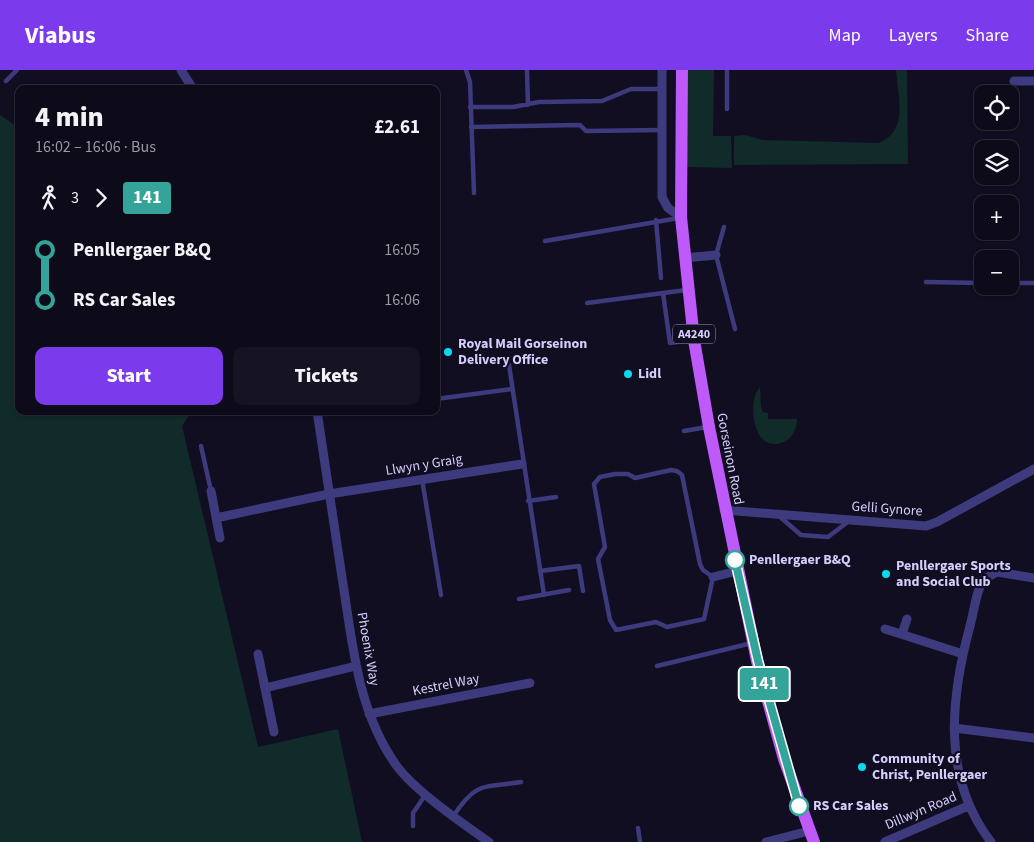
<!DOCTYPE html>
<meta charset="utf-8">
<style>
:root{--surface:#0d0a19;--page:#161322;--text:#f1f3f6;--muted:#9a9aa2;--line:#2d2b38;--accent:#7c3aed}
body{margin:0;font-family:"Source Sans 3",sans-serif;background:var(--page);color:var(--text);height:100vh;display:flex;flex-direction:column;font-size:19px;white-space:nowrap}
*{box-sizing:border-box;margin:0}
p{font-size:16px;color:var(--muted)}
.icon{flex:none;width:28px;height:28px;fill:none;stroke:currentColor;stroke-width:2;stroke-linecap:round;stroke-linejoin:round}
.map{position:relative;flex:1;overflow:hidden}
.side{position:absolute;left:15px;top:15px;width:425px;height:330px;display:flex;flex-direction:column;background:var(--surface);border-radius:10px;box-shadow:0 1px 4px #0004,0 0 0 1px var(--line)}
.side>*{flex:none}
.badge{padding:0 10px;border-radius:4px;font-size:18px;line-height:32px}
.fabs{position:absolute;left:974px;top:15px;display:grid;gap:10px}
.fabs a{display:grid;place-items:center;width:45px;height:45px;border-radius:10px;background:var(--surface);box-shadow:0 1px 4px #0004,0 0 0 1px var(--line);font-size:25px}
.map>.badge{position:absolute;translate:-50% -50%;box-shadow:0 0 0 2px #fff}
.legs{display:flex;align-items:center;gap:8px;height:55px;padding:0 20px;font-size:16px}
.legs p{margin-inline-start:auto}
.summary{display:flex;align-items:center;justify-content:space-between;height:85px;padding:0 20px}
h1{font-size:28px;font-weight:800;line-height:38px}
.cta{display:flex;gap:10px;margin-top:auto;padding:10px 20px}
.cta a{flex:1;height:58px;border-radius:10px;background:var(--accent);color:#fff;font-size:20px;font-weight:800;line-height:58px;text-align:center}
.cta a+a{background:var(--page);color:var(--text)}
ul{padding:0 20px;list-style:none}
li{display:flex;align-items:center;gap:18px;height:50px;font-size:19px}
li i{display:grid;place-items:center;width:8px;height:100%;margin:0 6px;background:currentColor}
li i::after{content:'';width:12px;height:12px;margin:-6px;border:4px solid;border-radius:50%;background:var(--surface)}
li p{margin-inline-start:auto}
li:first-child i{background:linear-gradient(#0000 50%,currentColor 0)}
li:last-child i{background:linear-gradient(currentColor 50%,#0000 0)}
header{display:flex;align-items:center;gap:30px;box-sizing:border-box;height:70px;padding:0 25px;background:var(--accent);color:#fff}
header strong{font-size:24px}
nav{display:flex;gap:28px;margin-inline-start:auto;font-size:18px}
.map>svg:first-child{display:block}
.green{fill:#112b2a}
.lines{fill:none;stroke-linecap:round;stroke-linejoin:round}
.service{stroke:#3d3a7e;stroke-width:4.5}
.minor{stroke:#3d3a7e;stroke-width:9}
.primary{stroke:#be5afa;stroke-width:12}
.line-1-casing{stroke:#fff;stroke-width:11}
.line-1{stroke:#34a49a;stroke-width:8}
.poi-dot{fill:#08daf1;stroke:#110e21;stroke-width:2}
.stop-1-dot{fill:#fff;stroke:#34a49a;stroke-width:2.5}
.labels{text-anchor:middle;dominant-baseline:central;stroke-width:4.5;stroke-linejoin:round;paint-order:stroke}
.shield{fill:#110e21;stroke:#9a95bb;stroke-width:1}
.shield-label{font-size:12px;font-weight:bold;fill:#d5cffd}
.poi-label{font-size:14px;font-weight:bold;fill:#d5cffd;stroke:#110e21;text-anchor:start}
.street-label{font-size:14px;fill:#d5cffd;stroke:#110e21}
.stop-label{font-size:14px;font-weight:bold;fill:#d5cffd;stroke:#110e21;text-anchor:start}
</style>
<header>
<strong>Viabus</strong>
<nav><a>Map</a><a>Layers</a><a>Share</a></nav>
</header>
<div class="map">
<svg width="1034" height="772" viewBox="0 0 1034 772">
<rect width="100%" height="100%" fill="#110e21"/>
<!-- green -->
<path class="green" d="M688,0H714L713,66H731L732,98L687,97Z
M896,0H907L908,94L734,95V66L745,65L763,70L879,73C909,60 898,28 896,0Z
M0,45L19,58V341H192L182,356L258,677L338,659L362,772H0Z
M760,317L761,337L763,342L768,343V349H797C797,373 771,382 760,366C752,354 750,328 760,317Z"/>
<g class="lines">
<!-- service -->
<path class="service" d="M466,0L470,12L474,123
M527,0L528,35
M727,0V39
M6,11L17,0
M470,37H513L539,32L602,31L631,19H661
M471,57L580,55L586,61L661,60
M656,150L661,208
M724,157L716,185L735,259
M545,171L679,148
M926,212L982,213
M1010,213H1034
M663,223L670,273L692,270
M587,233L686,220
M509,295L544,525
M436,329L512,319
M684,361L707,357
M201,376L211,421
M671,400L677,401L682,405L700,494L703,500L713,507L704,549L667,557L656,552L616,560L610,550L598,489L605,477L594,414L600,407L615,404H628L635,408Z
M422,409L441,525
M528,431L556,427
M779,446L801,465L828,467L849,451
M540,501L579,496L583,521
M519,529L569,520
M657,596L752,573
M454,745C477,711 483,718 521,712
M413,756V743L426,724
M638,758L640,772"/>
<!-- minor -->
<path class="minor" d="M181,0L193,19
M662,0V127L668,138L681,147
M1014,11H1034
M684,188L716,185
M317,341C326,399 334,457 343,514C353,577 358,641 396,695C415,721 462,753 489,772
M211,421L220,468
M724,440L926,456L937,452L1034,399
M216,448L329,424L522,394
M713,507L737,501
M885,559L963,584
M902,564L907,549
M258,584L274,662
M265,618L356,596
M369,644L530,613
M954,658L1034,668
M766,772L809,761
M885,772L968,736
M991,772C942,708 950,630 970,556C974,542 976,520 984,509L997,502L1034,508"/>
<!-- primary -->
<path class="primary" d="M682,0L681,147L694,270L709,357L757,591L784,689L814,772"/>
</g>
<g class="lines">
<defs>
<path id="line-1" d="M735,490L758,591L799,736"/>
</defs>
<!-- line-1 casing -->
<use href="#line-1" class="line-1-casing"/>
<!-- line-1 -->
<use href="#line-1" class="line-1"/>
</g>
<!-- markers -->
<g class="poi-dot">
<circle cx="448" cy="282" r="5"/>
<circle cx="628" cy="304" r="5"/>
<circle cx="886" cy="504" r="5"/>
<circle cx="862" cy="697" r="5"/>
</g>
<g class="stop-1-dot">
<circle cx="735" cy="490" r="9"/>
<circle cx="799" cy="736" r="9"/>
</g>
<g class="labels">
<!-- shield labels -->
<rect class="shield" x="673" y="254.5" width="42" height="19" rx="4"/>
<g class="shield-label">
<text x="694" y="264">A4240</text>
</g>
<!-- poi labels -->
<g class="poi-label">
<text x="458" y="274">Royal Mail Gorseinon<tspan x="458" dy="16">Delivery Office</tspan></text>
<text x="638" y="304">Lidl</text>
<text x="896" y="496">Penllergaer Sports<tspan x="896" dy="16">and Social Club</tspan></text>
<text x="872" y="689">Community of<tspan x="872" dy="16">Christ, Penllergaer</tspan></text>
</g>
<!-- street labels -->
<g class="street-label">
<text transform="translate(730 389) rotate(79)">Gorseinon Road</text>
<text transform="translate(424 395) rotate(-9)">Llwyn y Graig</text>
<text transform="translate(887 439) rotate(4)">Gelli Gynore</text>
<text transform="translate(368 579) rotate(80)">Phoenix Way</text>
<text transform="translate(446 615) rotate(-11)">Kestrel Way</text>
<text transform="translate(921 741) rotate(-23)">Dillwyn Road</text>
</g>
<!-- stop labels -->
<g class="stop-label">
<text x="749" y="490">Penllergaer B&amp;Q</text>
<text x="813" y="736">RS Car Sales</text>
</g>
</g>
</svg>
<div class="fabs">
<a><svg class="icon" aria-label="locate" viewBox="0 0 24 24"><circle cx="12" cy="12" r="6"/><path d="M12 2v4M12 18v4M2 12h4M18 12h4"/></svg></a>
<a><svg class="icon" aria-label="layers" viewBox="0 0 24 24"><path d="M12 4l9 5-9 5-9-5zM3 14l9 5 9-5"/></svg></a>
<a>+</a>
<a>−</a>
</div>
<b class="badge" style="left:764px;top:614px;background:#34a49a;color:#fff">141</b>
<section class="side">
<div class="summary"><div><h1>4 min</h1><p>16:02 – 16:06 · Bus</p></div><b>£2.61</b></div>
<div class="legs"><svg class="icon" aria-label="walk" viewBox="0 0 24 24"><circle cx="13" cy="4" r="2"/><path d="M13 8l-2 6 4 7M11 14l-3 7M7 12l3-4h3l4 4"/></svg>3<svg class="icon" aria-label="forward" viewBox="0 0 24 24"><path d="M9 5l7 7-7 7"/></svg><b class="badge" style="background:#34a49a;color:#fff">141</b></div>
<ul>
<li><i style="color:#34a49a"></i><b>Penllergaer B&amp;Q</b><p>16:05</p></li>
<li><i style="color:#34a49a"></i><b>RS Car Sales</b><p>16:06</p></li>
</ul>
<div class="cta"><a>Start</a><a>Tickets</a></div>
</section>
</div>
